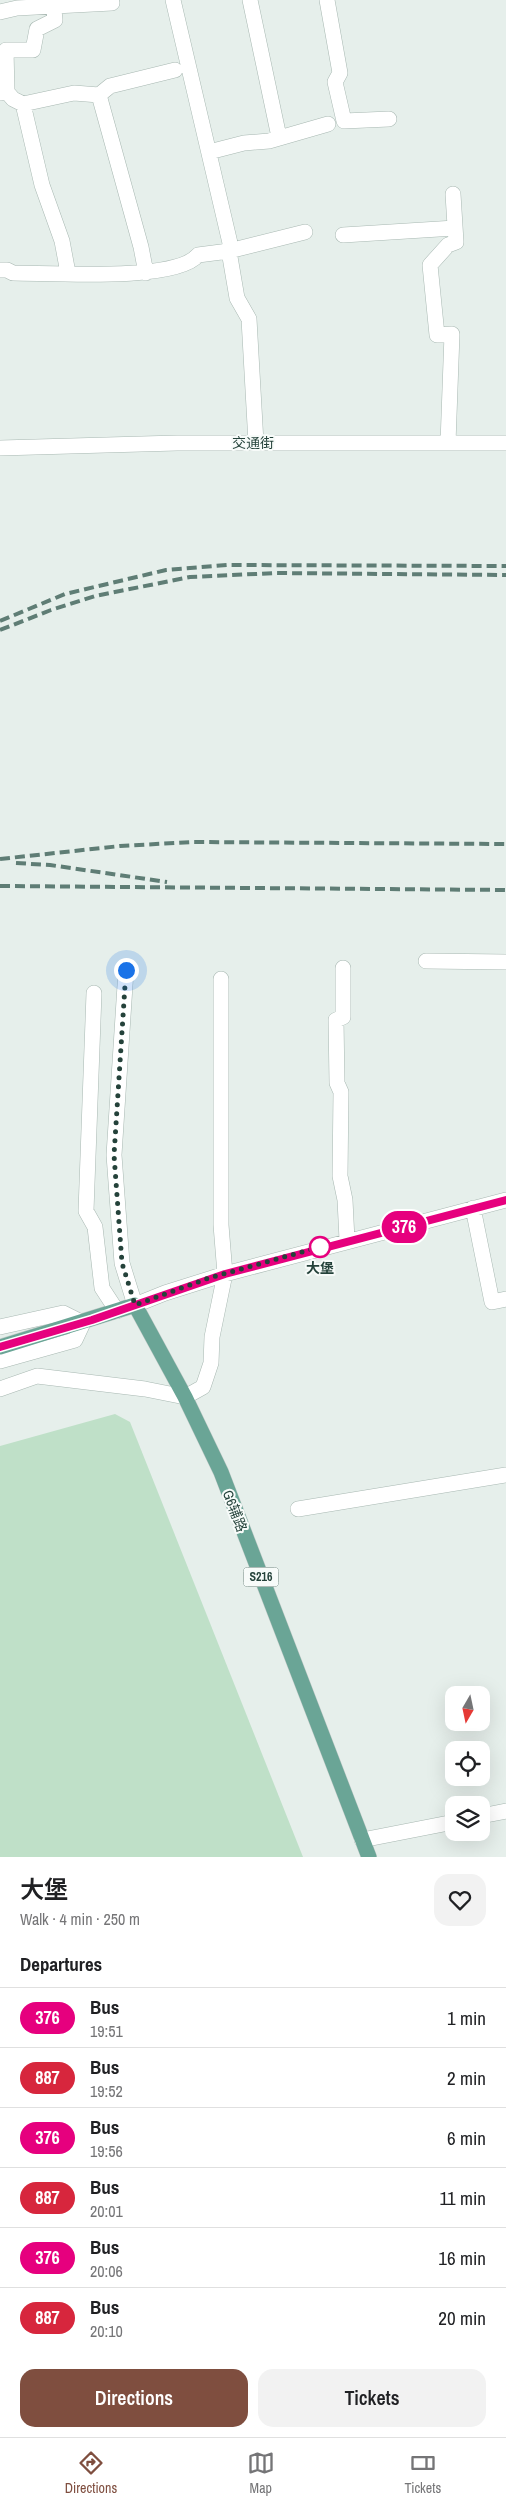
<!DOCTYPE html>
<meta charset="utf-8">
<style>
:root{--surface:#fff;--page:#f2f2f2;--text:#202124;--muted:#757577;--line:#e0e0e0;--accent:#7f4e3f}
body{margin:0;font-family:"Archivo Narrow","Noto Sans SC",sans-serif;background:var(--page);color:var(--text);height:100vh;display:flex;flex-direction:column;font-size:19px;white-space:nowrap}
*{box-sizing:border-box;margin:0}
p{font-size:16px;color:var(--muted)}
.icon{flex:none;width:28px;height:28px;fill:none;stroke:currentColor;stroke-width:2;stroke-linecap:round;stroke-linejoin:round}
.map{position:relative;height:1857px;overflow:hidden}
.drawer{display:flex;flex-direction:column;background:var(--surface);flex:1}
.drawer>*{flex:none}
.badge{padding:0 10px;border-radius:16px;font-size:18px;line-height:32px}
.needle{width:32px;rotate:189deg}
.buttons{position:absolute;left:445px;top:1686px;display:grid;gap:10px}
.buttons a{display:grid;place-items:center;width:45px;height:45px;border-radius:10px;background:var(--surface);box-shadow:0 5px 20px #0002;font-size:25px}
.you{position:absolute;width:25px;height:25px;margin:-12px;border:4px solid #fff;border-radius:50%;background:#1a73e8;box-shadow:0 0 0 8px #1a73e833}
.map>.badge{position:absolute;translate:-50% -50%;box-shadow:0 0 0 2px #fff}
h2{padding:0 20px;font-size:19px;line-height:45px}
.round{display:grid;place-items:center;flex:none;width:52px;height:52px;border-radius:15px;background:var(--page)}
.head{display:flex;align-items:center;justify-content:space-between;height:85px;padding:0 20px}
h1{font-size:24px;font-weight:600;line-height:38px}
.action{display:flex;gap:10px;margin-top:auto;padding:10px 20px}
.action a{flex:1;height:58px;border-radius:15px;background:var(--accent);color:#fff;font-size:20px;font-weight:600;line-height:58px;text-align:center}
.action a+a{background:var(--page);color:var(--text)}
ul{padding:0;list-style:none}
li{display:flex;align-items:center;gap:15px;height:60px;padding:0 20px;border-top:1px solid var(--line)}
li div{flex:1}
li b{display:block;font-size:19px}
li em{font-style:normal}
li .badge{min-width:55px;font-weight:700;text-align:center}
.tab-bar{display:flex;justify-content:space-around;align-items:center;height:70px;border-top:1px solid var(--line);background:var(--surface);font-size:14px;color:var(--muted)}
.tab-bar a{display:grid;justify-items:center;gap:2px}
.tab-bar .active{color:var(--accent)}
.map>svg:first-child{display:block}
.green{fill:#bfe0c8}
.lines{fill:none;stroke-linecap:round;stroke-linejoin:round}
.minor-casing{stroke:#a8b8b2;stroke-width:16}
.major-casing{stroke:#c2cac8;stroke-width:16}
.minor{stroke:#fff;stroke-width:15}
.major{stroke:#6aa596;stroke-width:15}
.rail{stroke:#5f7d75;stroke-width:4;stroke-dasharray:10 5;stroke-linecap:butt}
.line-casing{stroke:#fff;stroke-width:11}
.line{stroke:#e6007e;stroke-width:8}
.walk{stroke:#24423a;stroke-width:5;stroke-dasharray:0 9}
.stop-dot{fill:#fff;stroke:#e6007e;stroke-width:2.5}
.labels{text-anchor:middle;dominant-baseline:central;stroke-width:4;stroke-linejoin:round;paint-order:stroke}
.shield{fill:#f7fbf9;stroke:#637a73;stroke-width:1}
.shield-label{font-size:12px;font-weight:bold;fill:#24423a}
.street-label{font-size:14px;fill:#24423a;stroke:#f7fbf9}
.stop-label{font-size:14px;font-weight:bold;fill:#24423a;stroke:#f7fbf9}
</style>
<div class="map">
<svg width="506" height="1857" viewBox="0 0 506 1857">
<rect width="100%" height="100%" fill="#e6efeb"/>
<!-- green -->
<path class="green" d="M115,1414L130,1422L303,1857H0V1446Z"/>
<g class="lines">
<defs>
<path id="minor" d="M173,0L230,243L229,251L237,298L249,319L256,443
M250,0L279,137
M327,0L340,73L335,82L344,121L389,119
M0,12L17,8L112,3
M7,92L6,50H33L37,29L55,20L53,0
M0,93L7,92L13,99L23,104L74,93L99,95L110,86L175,70
M99,95L141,247L146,273
M23,104L42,185L62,241L68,273
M209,152L244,143L269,141L328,124
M343,235L455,228
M0,270H7L13,273C51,273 176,282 198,255L229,251L305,232
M448,443L452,334L437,335L430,265L448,245L456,242L453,194
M0,448L177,443H506
M426,961L506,962
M343,968V1017L336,1020L337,1083L341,1092L340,1176L345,1200L347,1240
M126,970L114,1155L122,1263L135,1305L165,1293L225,1274L506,1200
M94,993L86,1211L95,1227L102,1288L117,1311
M473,1208L492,1302L506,1299
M0,1327L63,1313L83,1323L75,1340L0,1361
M0,1389L37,1376L145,1389L185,1397L203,1387L211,1363L212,1337L225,1274L221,1225V979
M298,1509L506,1475
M481,1816L506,1811
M362,1840L454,1822"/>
<path id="major" d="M0,1347L135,1305L185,1397L221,1472L369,1857"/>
</defs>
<!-- minor casing -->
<use href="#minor" class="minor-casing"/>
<!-- major casing -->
<use href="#major" class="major-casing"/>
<!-- minor -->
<use href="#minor" class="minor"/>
<!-- major -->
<use href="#major" class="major"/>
<!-- rail -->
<path class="rail" d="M0,621L65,594L166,570L227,565L506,566
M0,630L51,610L95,596L190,577L276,573L506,575
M0,859L120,846L193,842L506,844
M16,863L50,865L167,882
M0,886L506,890"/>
</g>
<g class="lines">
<defs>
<path id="line" d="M0,1347L92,1320L225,1274L506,1200"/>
</defs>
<!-- line casing -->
<use href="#line" class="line-casing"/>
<!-- line -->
<use href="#line" class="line"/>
<!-- walk -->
<path class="walk" d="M126,970L114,1155L122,1263L135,1305L209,1278L320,1247"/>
</g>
<!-- markers -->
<circle class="stop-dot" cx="320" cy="1247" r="10"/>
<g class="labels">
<!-- shield labels -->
<rect class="shield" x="243.5" y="1567.5" width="35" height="19" rx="4"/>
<g class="shield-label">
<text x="261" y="1577">S216</text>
</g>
<!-- street labels -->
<g class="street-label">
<text x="253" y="443">交通街</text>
<text transform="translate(235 1511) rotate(69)">G6辅路</text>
</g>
<!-- stop labels -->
<g class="stop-label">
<text x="320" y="1268">大堡</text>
</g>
</g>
</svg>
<div class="buttons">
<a><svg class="needle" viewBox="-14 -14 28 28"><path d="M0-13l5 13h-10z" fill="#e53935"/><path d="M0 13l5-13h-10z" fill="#757577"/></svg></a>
<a><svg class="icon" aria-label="locate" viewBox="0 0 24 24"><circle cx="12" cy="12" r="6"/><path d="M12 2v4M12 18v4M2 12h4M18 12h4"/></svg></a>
<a><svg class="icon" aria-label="layers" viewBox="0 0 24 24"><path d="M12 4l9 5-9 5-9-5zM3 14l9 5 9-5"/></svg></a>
</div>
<div class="you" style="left:126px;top:970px"></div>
<b class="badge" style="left:404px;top:1227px;background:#e6007e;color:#fff">376</b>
</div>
<section class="drawer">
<div class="head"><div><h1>大堡</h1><p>Walk · 4 min · 250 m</p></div><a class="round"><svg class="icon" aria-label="heart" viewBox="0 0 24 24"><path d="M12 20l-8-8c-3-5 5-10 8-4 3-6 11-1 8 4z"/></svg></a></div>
<h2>Departures</h2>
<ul>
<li><span class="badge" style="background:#e6007e;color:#fff">376</span><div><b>Bus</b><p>19:51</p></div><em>1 min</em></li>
<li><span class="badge" style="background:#d7263d;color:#fff">887</span><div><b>Bus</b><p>19:52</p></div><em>2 min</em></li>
<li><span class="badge" style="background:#e6007e;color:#fff">376</span><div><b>Bus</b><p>19:56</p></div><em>6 min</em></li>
<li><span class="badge" style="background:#d7263d;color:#fff">887</span><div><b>Bus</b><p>20:01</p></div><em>11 min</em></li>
<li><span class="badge" style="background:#e6007e;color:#fff">376</span><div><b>Bus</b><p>20:06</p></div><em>16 min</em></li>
<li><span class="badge" style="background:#d7263d;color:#fff">887</span><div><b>Bus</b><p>20:10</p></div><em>20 min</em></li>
</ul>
<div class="action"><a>Directions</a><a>Tickets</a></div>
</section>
<nav class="tab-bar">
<a class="active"><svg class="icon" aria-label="directions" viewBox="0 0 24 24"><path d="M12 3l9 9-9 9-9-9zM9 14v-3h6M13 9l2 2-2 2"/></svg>Directions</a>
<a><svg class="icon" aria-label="map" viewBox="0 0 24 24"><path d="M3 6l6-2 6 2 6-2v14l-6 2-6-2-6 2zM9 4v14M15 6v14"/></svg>Map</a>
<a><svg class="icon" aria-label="tickets" viewBox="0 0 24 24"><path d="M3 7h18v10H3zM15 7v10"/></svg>Tickets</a>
</nav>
